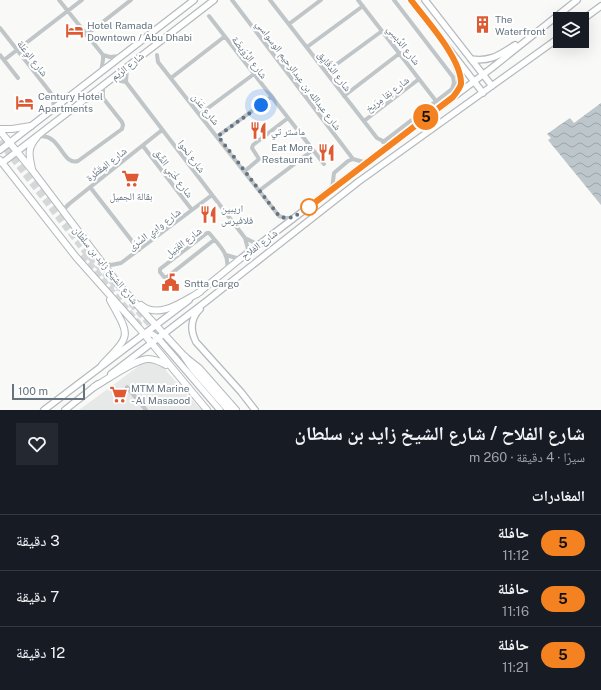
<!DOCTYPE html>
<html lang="ar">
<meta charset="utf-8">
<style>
:root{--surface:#171b24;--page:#242831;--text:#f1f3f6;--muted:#9ea1a6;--line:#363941}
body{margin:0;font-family:"Public Sans","Noto Naskh Arabic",sans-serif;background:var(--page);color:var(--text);direction:rtl;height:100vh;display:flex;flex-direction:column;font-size:15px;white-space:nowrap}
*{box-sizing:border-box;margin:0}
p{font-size:13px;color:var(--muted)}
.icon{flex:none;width:22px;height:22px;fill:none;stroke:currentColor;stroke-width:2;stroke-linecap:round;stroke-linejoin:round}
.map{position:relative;height:410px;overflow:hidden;direction:ltr}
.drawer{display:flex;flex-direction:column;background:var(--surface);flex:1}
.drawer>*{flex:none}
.badge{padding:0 8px;border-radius:13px;font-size:14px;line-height:26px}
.buttons{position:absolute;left:553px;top:12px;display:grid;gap:8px}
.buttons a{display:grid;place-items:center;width:36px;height:36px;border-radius:0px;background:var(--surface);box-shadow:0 4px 16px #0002;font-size:20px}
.scale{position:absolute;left:12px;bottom:10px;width:73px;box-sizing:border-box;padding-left:4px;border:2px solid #657480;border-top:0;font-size:11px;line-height:14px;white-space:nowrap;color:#657480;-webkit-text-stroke:3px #fff;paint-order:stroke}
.you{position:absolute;width:20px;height:20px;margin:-10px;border:3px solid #fff;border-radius:50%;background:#1a73e8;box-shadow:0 0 0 6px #1a73e833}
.map>.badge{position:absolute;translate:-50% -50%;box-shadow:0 0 0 2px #fff}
h2{padding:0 16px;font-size:15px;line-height:36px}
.round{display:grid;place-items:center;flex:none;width:42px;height:42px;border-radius:0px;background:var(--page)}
.head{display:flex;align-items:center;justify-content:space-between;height:68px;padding:0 16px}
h1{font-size:19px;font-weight:700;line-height:30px}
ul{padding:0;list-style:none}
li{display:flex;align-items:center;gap:12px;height:56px;padding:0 16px;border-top:1px solid var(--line)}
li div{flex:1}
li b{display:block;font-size:15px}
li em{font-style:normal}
li .badge{min-width:44px;font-weight:700;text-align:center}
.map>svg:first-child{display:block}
.built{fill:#e7e8e8}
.water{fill:url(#water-waves)}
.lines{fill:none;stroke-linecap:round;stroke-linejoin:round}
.highway-tunnel{stroke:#d4d8d9;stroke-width:7;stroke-dasharray:7 3.5;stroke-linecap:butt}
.secondary-casing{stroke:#b5babf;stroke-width:8}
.primary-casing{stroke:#b4b9bd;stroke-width:8}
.highway-casing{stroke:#b4b8bb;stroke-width:9}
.street{stroke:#c0c5c8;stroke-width:4}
.secondary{stroke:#fff;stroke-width:5.5}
.primary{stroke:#fff;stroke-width:6}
.highway{stroke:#fff;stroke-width:7}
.line-casing{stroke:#fff;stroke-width:9}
.line{stroke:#f58220;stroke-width:6}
.walk{stroke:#657480;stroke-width:4;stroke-dasharray:0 7.2}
.stop-dot{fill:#fff;stroke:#f58220;stroke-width:2}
.labels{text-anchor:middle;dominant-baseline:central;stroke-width:4;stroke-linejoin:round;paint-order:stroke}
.poi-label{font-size:10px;fill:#657480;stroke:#fff;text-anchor:start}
.street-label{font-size:10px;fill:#657480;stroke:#fff}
</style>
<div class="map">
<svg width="601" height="410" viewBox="0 0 601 410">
<defs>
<pattern id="water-waves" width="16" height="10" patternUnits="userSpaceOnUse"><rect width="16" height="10" fill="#bcc6cb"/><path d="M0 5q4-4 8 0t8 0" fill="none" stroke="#9ca5aa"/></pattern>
</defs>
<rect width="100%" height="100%" fill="#f9f9f7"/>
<!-- built -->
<path class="built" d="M143,363H156L162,366L201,410H79Z"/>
<!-- water -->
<path class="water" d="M601,103V205L548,140L551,138L547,134L570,118L574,123Z"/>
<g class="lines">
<!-- highway-tunnel -->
<path class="highway-tunnel" d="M0,141L85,251L119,289
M82,255L140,326
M131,303L190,368"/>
<defs>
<path id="secondary" d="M411,0L483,93
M425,0L492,86
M582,20L601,6
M471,59C491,62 499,55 515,45
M454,60C459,73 464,81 456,93
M0,150L194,0
M2,163L214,0
M197,294L240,259L493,67L577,0
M200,309C190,319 190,330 196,342L241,392L255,410
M144,334H152L158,338L220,410
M111,374L208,300L358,182L560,37
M44,410L189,300
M65,410L98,384"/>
<path id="primary" d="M0,129H12L31,126
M0,131L32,170L119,285L185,357L199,368L236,410
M0,160L76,257L139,328L207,410
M32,169C29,155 27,148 37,137
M141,305C159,320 183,301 200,292
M102,365C131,334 131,338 110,300
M94,387C107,380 135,359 148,359C155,359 161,362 166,365"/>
<path id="highway" d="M185,357L194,370L229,410"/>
</defs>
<!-- secondary casing -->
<use href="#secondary" class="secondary-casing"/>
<!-- primary casing -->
<use href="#primary" class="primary-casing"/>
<!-- highway casing -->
<use href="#highway" class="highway-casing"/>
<!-- street -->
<path class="street" d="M59,0L103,55V60L101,71
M232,0L353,159
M270,0L377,138L385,142
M358,0L436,101
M209,16L324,164
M289,24L321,0
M0,28L50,92L53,97L54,109
M86,35L131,0
M307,47L363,6
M0,55L18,78
M103,55L110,57L120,56
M157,55L158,62L279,216L285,218H294
M4,60L82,0
M127,67L126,82L245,238L249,253
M326,72L382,31
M171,78L224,37
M111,79L126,82
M344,96L400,53
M53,97L65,100
M200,114L254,74
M364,121L419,79
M218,136L271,97
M37,137C61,131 61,166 78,161L122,129L123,125L122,122L103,98V85
M383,142L452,89L454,83L453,77L394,0
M143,146L192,210
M245,171L259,159L252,148L253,145L288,118
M90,187L139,250
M332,189L334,173L348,161L353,159L367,163
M260,190L313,150
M65,213V208L69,204L162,130
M245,238L259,245
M214,240L167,277H164L160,272V269L207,233H209C218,244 230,254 227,269
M226,255L240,259
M103,263L111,265L121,263L212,195
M127,387L146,410"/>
<!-- secondary -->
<use href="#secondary" class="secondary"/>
<!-- primary -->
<use href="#primary" class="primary"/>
<!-- highway -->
<use href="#highway" class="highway"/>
</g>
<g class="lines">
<defs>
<path id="line" d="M309,207L453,97C456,93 460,88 461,84C462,59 426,20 411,0"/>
</defs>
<!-- line casing -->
<use href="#line" class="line-casing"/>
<!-- line -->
<use href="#line" class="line"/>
<!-- walk -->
<path class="walk" d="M261,105L218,136L279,216C293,222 299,212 309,207"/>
</g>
<!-- icons -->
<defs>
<symbol id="building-bare" viewBox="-9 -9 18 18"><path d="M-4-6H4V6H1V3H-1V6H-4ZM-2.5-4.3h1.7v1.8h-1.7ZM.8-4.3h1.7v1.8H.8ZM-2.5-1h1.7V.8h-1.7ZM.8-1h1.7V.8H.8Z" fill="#dd5a32" stroke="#fff" stroke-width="2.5" paint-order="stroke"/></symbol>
<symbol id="hotel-bare" viewBox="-9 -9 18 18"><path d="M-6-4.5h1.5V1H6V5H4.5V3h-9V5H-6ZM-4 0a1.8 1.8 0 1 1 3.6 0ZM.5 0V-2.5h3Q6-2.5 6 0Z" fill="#dd5a32" stroke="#fff" stroke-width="2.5" paint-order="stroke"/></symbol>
<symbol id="restaurant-bare" viewBox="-9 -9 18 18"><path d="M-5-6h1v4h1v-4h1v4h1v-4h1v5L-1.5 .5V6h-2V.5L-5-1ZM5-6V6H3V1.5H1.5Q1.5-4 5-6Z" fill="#dd5a32" stroke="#fff" stroke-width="2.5" paint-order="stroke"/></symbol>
<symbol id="supermarket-bare" viewBox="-9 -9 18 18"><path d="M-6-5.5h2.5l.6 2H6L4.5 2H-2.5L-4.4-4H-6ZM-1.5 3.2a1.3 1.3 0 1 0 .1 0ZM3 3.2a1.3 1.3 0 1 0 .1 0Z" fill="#dd5a32" stroke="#fff" stroke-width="2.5" paint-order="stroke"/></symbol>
<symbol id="civic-bare" viewBox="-9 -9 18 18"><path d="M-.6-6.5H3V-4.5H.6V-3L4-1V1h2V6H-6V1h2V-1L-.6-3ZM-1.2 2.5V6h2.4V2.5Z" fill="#dd5a32" stroke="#fff" stroke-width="2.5" paint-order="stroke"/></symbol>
</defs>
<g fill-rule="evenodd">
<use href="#building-bare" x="470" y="12" width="25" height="25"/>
<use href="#hotel-bare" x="62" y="18" width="25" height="25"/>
<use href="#hotel-bare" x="12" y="90" width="25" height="25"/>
<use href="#restaurant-bare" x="246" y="118" width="25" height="25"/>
<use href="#restaurant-bare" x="314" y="140" width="25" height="25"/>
<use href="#supermarket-bare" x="118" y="166" width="25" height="25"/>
<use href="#restaurant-bare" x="196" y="202" width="25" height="25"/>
<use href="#civic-bare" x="158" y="270" width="25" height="25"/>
<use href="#supermarket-bare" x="106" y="382" width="25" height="25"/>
</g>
<!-- markers -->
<circle class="stop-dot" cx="309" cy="207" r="8"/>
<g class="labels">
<!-- poi labels -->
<g class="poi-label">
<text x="495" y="19">The<tspan x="495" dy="12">Waterfront</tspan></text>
<text x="87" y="25">Hotel Ramada<tspan x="87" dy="12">Downtown / Abu Dhabi</tspan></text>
<text x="38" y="96">Century Hotel<tspan x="38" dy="12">Apartments</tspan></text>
<text x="271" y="131">ماستر تي</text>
<text x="313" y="147" text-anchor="end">Eat More<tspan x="313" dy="12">Restaurant</tspan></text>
<text x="131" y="196" text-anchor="middle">بقالة الجميل</text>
<text x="221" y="208">اريبين<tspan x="221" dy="12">فلافيرس</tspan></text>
<text x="184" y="283">Sntta Cargo</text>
<text x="131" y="388">MTM Marine<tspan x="131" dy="12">- Al Masaood</tspan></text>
</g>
<!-- street labels -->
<g class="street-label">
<text transform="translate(404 45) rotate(52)">شارع الدِّبسِي</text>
<text transform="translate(250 57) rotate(52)">شارع الرُّوَيضَة</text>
<text transform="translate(33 58) rotate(52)">شارع الوِعَلة</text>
<text transform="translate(127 66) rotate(-38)">شارع الرِّيم</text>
<text transform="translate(335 71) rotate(52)">شارع الدَّقَايِق</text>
<text transform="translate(299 75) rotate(53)">شارع عبدالله بن عبدالرحيم الوسواسي</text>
<text transform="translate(387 94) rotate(-37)">شارع نِقا مِرَيخ</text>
<text transform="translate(206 109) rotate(51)">شارع عَدَن</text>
<text transform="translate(192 156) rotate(53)">شارع نَحوا</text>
<text transform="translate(106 164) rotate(-38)">شارع المِقَطَّرة</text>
<text transform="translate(174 173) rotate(53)">شارع خُبَي الشِّق</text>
<text transform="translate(154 229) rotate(-37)">شارع وادِي السَّرَى</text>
<text transform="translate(183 242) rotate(-37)">شارع الفَتِيل</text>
<text transform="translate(259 244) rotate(-37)">شارع الفلاح</text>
<text transform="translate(106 265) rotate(51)">شارع الشيخ زايد بن سلطان</text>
</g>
</g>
</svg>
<div class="buttons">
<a><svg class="icon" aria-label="layers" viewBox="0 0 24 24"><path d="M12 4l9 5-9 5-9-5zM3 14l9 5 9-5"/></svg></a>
</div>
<div class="scale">100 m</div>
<div class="you" style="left:261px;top:105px"></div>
<b class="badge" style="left:426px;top:117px;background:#f58220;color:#111">5</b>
</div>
<section class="drawer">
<div class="head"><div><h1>شارع الفلاح / شارع الشيخ زايد بن سلطان</h1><p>سيرًا · 4 دقيقة · 260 m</p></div><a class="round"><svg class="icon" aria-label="heart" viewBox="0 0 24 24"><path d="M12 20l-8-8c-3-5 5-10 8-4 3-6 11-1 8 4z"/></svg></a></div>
<h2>المغادرات</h2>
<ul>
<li><span class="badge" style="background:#f58220;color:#111">5</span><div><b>حافلة</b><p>11:12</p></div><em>3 دقيقة</em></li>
<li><span class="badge" style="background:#f58220;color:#111">5</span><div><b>حافلة</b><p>11:16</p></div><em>7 دقيقة</em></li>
<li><span class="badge" style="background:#f58220;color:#111">5</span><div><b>حافلة</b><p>11:21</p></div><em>12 دقيقة</em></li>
</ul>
</section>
